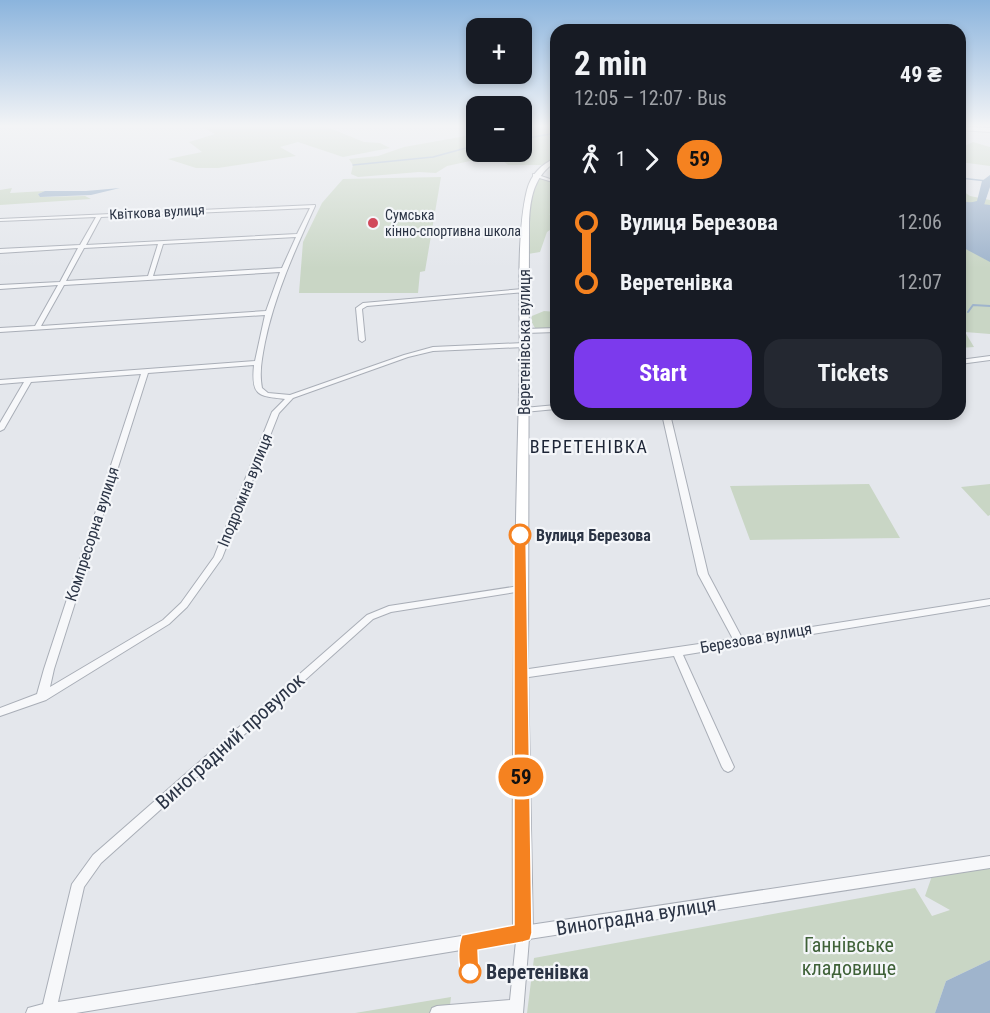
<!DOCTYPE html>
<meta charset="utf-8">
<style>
:root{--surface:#171b24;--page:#242831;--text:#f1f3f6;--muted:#9ea1a6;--accent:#7c3aed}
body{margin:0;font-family:"Roboto Condensed",sans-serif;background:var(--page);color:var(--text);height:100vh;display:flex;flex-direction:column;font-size:22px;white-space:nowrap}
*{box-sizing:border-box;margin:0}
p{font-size:20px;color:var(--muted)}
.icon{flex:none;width:33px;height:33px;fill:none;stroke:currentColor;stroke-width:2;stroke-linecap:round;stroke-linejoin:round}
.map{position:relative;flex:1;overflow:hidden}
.panel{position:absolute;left:550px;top:24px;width:416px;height:396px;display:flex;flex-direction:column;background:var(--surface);border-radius:18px;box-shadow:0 3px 9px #0003}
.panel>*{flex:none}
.badge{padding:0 12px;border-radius:20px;font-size:21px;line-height:39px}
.controls{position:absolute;left:466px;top:18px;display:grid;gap:12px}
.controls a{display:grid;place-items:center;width:66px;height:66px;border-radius:12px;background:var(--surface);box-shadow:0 3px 9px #0003;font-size:30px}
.map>.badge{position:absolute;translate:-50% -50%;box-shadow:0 0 0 3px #fff}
.legs{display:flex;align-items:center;gap:9px;height:66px;padding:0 24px;font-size:20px}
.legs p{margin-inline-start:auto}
.head{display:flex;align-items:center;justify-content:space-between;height:102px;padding:0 24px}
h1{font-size:33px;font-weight:700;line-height:45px}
.action{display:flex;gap:12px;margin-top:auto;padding:12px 24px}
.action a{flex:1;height:69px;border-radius:18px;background:var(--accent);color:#fff;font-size:24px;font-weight:700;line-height:69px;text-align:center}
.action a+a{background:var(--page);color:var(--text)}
ul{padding:0 24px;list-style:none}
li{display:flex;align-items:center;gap:21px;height:60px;font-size:22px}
li i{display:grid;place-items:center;width:9px;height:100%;margin:0 8px;background:currentColor}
li i::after{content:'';width:15px;height:15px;margin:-8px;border:4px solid;border-radius:50%;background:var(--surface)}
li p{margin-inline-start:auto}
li:first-child i{background:linear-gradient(#0000 50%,currentColor 0)}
li:last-child i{background:linear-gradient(currentColor 50%,#0000 0)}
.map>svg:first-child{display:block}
.green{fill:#c9d6c5}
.water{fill:#9fb4cc}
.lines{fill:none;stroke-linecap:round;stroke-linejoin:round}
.stream-far1{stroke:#9fb4cc;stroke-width:1.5}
.stream{stroke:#9fb4cc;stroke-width:2}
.river{fill:#9fb4cc;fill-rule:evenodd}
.street-casing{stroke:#a9aeb7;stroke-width:2}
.secondary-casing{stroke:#a9aeb7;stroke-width:2}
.primary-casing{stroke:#a3abb8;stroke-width:2}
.street{fill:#f7f8fa;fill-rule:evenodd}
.secondary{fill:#fff;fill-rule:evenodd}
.primary{fill:#fff;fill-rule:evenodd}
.line-1{fill:#f58220;stroke:#fff;stroke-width:1.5}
.poi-dot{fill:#d1495b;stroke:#f4f6f9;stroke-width:2}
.stop-1-dot{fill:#fff;stroke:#f58220;stroke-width:3}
.labels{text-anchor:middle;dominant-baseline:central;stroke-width:4.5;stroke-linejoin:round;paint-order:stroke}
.far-street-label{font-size:14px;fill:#2b3445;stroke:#f4f6f9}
.far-poi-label{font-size:14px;fill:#2b3445;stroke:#f4f6f9;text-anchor:start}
.street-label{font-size:16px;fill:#2b3445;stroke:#f4f6f9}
.stop-label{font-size:16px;font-weight:bold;fill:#2b3445;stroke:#f4f6f9;text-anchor:start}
.neighbourhood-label{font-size:18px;letter-spacing:1.5px;fill:#1d2536;stroke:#f4f6f9}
.near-street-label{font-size:20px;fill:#2b3445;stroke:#f4f6f9}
.near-park-label{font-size:20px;fill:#3f6138;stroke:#f4f6f9}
.near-stop-label{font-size:20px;font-weight:bold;fill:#2b3445;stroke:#f4f6f9;text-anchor:start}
</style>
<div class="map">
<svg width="990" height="1013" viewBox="0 0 990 1013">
<rect width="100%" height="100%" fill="#e4e7ec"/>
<!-- green -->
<path class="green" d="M202,127H327L364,142L380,143L390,148L343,157L298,142L280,147L296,156L218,168H196L168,159L202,152L189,142L215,134Z
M522,127H556V156L542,165H508L501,159L484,158L447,166L436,173L419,172L358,177L351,174L353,165L349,159L378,156L404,147L477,134V152H522Z
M973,142L990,147V166L960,162V148Z
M537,176L556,184V213L549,214L556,217V226L547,232L540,252L528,254L529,203Z
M441,177L425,271L420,272L418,293H299L303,242L322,203L343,179Z
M12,188L10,193L45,191L38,194L41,197L85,196L91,199L0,205V190Z
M960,189L970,196L990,200V334L965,332L974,347L960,348Z
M544,311L556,312V328H535L531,321L532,316Z
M869,484L900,538L750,540L730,486Z
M990,484V515L988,516L961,487Z
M990,863V960L946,981L935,1013H527L534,958L915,888L932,916L950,910L925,896L933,873Z
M451,997L449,1013H355Z"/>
<!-- water -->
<path class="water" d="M120,188L91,195L40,197L38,194L45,191H86Z
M960,201L990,205V262L960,246Z
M990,960V1013H935L946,981Z"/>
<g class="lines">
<!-- stream-far1 -->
<path class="stream-far1" d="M522,139L556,133
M353,165L433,157L477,145
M960,178L987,181"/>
<!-- stream -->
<path class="stream" d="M968,312L973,305L990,306"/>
<!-- river -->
<path class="river" d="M990,175V187L984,205L960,211V205L977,201L982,181Z"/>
<defs>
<path id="street" d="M535,174L556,181V183L533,176V174Z
M315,205V206C295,250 275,294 265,342C262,358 259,372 262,388L268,393L290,395L404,355L433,347L524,343L527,345L524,347L433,351L408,357L293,398L279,413L222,558L187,607L169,624L46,700L0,716V708L37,694L44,669L141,374L31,382L4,429L0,431V423L24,382L0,384V380L255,361L265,315L0,332V328L35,326L58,285L0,289V285L60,282L78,248L0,253V249L80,245L96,217L0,221V219ZM310,208L297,234L86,245L101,217ZM296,237L282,268L153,276L163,244ZM158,244L148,276L66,281L84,248ZM280,272L266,311L41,326L64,285ZM254,365C251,396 258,396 285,399L272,412L214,557L181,603L163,620L50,687L54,669L148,373Z
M523,289L525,290V292L367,306L362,309L365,340L362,342L359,340L356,308L363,303Z
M556,328V332L525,333L522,331L525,329Z
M990,356V360L960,364V360Z
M556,405V409L524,412L520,410L524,408Z
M662,414H670L708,574L742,638L990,599V605L683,655L734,767L732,770L728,772L724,770L722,767L674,656L522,678L518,677L517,674L518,671L522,670L733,639L698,574Z
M519,586L522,587L524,589L522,591L391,612L373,619L101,863L84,887L58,1002L523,926L990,856V868L529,939L523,1013H430L432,1008L437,1006L510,1000L516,941L76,1013H26L28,1008L43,1004L72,884L93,855L367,615L389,606Z"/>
<path id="secondary" d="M556,158V162C534,175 530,198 529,223L528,672L533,933L530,940L523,943L516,940L513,933C512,753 514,573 519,394C521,345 518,297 520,249C521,229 522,210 527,190C531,175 541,164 556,158Z"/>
<path id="primary" d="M960,127L990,128V132L960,130Z"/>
</defs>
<!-- street casing -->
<use href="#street" class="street-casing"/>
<!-- secondary casing -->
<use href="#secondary" class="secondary-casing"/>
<!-- primary casing -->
<use href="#primary" class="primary-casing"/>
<!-- street -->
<use href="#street" class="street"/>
<!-- secondary -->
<use href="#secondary" class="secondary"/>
<!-- primary -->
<use href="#primary" class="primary"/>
</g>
<!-- sky -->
<linearGradient id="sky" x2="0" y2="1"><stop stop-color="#8bb4dd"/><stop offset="0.47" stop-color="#f3f4f6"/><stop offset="1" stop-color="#f3f4f6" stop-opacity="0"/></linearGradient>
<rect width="990" height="268" fill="url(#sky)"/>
<!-- line-1 -->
<path class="line-1" d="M520,531L526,535L532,933L530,940L523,942L478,950L479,972L477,979L470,982L463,979C458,967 457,947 462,935L514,925V535Z"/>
<!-- markers -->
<circle class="poi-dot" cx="373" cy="223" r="6"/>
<g class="stop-1-dot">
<circle cx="520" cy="535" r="10"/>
<circle cx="470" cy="972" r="10"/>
</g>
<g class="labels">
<!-- far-street labels -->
<g class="far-street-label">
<text transform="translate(157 212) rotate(-3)">Квіткова вулиця</text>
</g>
<!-- far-poi labels -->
<g class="far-poi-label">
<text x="385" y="215">Сумська<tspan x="385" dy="16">кінно-спортивна школа</tspan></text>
</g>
<!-- street labels -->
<g class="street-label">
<text transform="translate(524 342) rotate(-90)">Веретенівська вулиця</text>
<text transform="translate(245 490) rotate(-68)">Іподромна вулиця</text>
<text transform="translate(92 534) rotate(-72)">Компресорна вулиця</text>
<text transform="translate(756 638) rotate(-10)">Березова вулиця</text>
</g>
<!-- stop labels -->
<g class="stop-label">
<text x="536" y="535">Вулиця Березова</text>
</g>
<!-- neighbourhood labels -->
<g class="neighbourhood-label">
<text x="589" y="446">ВЕРЕТЕНІВКА</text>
</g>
<!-- near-street labels -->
<g class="near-street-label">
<text transform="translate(230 741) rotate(-42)">Виноградний провулок</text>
<text transform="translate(636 916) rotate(-9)">Виноградна вулиця</text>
</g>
<!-- near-park labels -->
<g class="near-park-label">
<text x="849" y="945">Ганнівське<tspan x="849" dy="23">кладовище</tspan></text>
</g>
<!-- near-stop labels -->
<g class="near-stop-label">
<text x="486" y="972">Веретенівка</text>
</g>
</g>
</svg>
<div class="controls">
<a>+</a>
<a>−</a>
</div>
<b class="badge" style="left:521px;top:777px;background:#f58220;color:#111">59</b>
<section class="panel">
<div class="head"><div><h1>2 min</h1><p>12:05 – 12:07 · Bus</p></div><b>49 ₴</b></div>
<div class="legs"><svg class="icon" aria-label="walk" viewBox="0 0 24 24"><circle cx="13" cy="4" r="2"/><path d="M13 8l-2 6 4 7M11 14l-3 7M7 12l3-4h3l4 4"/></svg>1<svg class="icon" aria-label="forward" viewBox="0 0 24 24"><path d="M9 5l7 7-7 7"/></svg><b class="badge" style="background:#f58220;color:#111">59</b></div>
<ul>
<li><i style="color:#f58220"></i><b>Вулиця Березова</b><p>12:06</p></li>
<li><i style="color:#f58220"></i><b>Веретенівка</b><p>12:07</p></li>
</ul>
<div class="action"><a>Start</a><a>Tickets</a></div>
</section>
</div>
